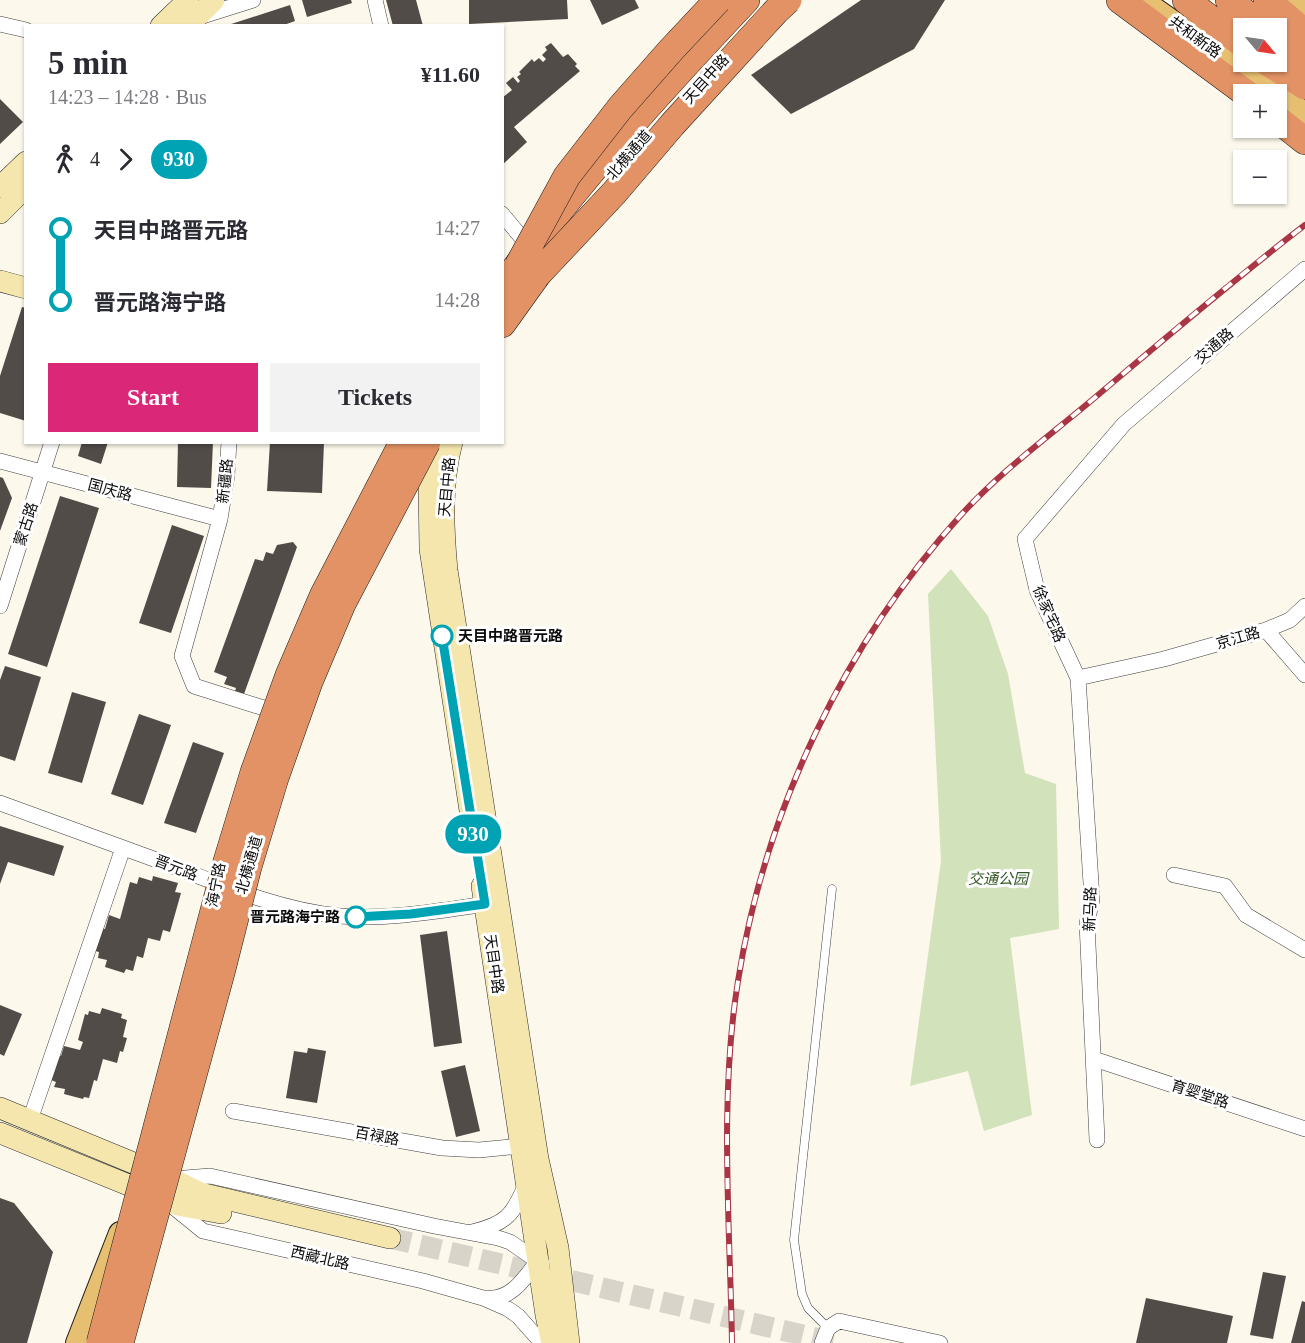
<!DOCTYPE html>
<meta charset="utf-8">
<style>
:root{--surface:#fff;--page:#f2f2f3;--text:#2b2b33;--muted:#7c7c81;--accent:#db2777}
body{margin:0;font-family:"Times New Roman","Noto Sans SC",serif;background:var(--page);color:var(--text);height:100vh;display:flex;flex-direction:column;font-size:22px;white-space:nowrap}
*{box-sizing:border-box;margin:0}
p{font-size:20px;color:var(--muted)}
.icon{flex:none;width:33px;height:33px;fill:none;stroke:currentColor;stroke-width:2;stroke-linecap:round;stroke-linejoin:round}
.map{position:relative;flex:1;overflow:hidden}
.panel{position:absolute;left:24px;top:24px;width:480px;height:420px;display:flex;flex-direction:column;background:var(--surface);border-radius:0px;box-shadow:0 2px 4px #0004}
.panel>*{flex:none}
.badge{padding:0 12px;border-radius:20px;font-size:21px;line-height:39px}
.needle{width:39px;rotate:119deg}
.tools{position:absolute;left:1233px;top:18px;display:grid;gap:12px}
.tools a{display:grid;place-items:center;width:54px;height:54px;border-radius:0px;background:var(--surface);box-shadow:0 2px 4px #0004;font-size:30px}
.map>.badge{position:absolute;translate:-50% -50%;box-shadow:0 0 0 3px #fff}
.legs{display:flex;align-items:center;gap:9px;height:66px;padding:0 24px;font-size:20px}
.legs p{margin-inline-start:auto}
.head{display:flex;align-items:center;justify-content:space-between;height:102px;padding:0 24px}
h1{font-size:33px;font-weight:700;line-height:45px}
.action{display:flex;gap:12px;margin-top:auto;padding:12px 24px}
.action a{flex:1;height:69px;border-radius:0px;background:var(--accent);color:#fff;font-size:24px;font-weight:700;line-height:69px;text-align:center}
.action a+a{background:var(--page);color:var(--text)}
ul{padding:0 24px;list-style:none}
li{display:flex;align-items:center;gap:21px;height:72px;font-size:22px}
li i{display:grid;place-items:center;width:9px;height:100%;margin:0 8px;background:currentColor}
li i::after{content:'';width:15px;height:15px;margin:-8px;border:4px solid;border-radius:50%;background:var(--surface)}
li p{margin-inline-start:auto}
li:first-child i{background:linear-gradient(#0000 50%,currentColor 0)}
li:last-child i{background:linear-gradient(currentColor 50%,#0000 0)}
.map>svg:first-child{display:block}
.green{fill:#d2e2ba}
.building{fill:#524c49}
.lines{fill:none;stroke-linecap:round;stroke-linejoin:round}
.secondary-tunnel{stroke:#d8d4c9;stroke-width:21;stroke-dasharray:21 10;stroke-linecap:butt}
.lane-casing{stroke:#3e3e3e;stroke-width:9}
.street-casing{stroke:#3e3e3e;stroke-width:16}
.secondary-casing{stroke:#2d2d2d;stroke-width:22}
.primary-casing{stroke:#1c1c1c;stroke-width:24}
.highway-casing{stroke:#1c1c1c;stroke-width:28}
.lane{stroke:#fff;stroke-width:8}
.street{stroke:#fff;stroke-width:15}
.secondary{stroke:#f5e6ae;stroke-width:21}
.primary{stroke:#e7bf71;stroke-width:22}
.highway{stroke:#e29264;stroke-width:27}
.rail-casing{stroke:#a93545;stroke-width:6}
.rail{stroke:#fff;stroke-width:4;stroke-dasharray:11;stroke-linecap:butt}
.highway-bridge-casing{stroke:#1c1c1c;stroke-width:28;stroke-linecap:butt}
.highway-bridge{stroke:#e29264;stroke-width:27}
.line-1-casing{stroke:#fff;stroke-width:14}
.line-1{stroke:#00a3b4;stroke-width:9}
.stop-1-dot{fill:#fff;stroke:#00a3b4;stroke-width:3}
.labels{text-anchor:middle;dominant-baseline:central;stroke-width:6;stroke-linejoin:round;paint-order:stroke}
.street-label{font-size:15px;fill:#0b0b0b;stroke:#fff}
.stop-label{font-size:15px;font-weight:bold;fill:#0b0b0b;stroke:#fff;text-anchor:start}
.park-label{font-size:15px;font-style:italic;fill:#345a24;stroke:#fff}
</style>
<div class="map">
<svg width="1305" height="1343" viewBox="0 0 1305 1343">
<rect width="100%" height="100%" fill="#fcf8eb"/>
<!-- green -->
<path class="green" d="M951,569L988,616L1008,674L1025,773L1056,784L1059,929L1010,938L1032,1115L984,1131L968,1071L910,1086L941,861L928,594Z"/>
<!-- building -->
<path class="building" d="M302,0H351L352,3L307,17Z
M386,0H416L423,26H393Z
M469,0H567L568,19L469,24Z
M590,0H635L639,8L602,25Z
M861,0H945L914,49L791,114L751,75Z
M290,5L295,21L281,26H225Z
M551,43L563,57L568,54L577,64L575,66L580,71L514,127L527,142L502,165V98L512,90L506,83L513,77L518,83L520,81L517,77L521,74L519,72L532,59L534,62L539,58L543,62L546,59L542,55L547,50L545,47Z
M0,99L23,122L0,144Z
M22,307L26,308V421L0,413V376Z
M82,442H108L101,464L78,456Z
M178,442H213L211,488L177,487Z
M270,442H324L322,493L267,491Z
M0,477L3,478L12,498L0,531Z
M60,496L99,508L47,667L8,654Z
M172,525L204,536L171,633L139,623Z
M293,542L297,547L244,694L235,691L236,688L224,684L227,677L214,672L255,559L263,561L266,552L273,554L277,545Z
M5,666L41,677L15,761L0,756V680Z
M72,692L106,702L82,783L48,773Z
M139,714L171,725L143,805L111,794Z
M193,742L224,753L196,833L164,823Z
M0,826L64,846L54,876L8,862L0,884Z
M153,876L178,883L175,892L181,893L170,932L163,930L160,941L148,938L143,958L137,956L133,971L126,969L124,973L105,967L107,960L98,958L99,952L95,951L101,928L105,929L109,915L120,919L130,882L137,884L139,877L152,881Z
M447,931L462,1043L434,1047L420,935Z
M0,1005L22,1014L4,1056L0,1054Z
M102,1008L122,1014L121,1018L127,1020L123,1037L127,1038L123,1052L120,1051L117,1063L103,1059L97,1081L94,1080L89,1098L84,1097L83,1099L64,1094L65,1089L54,1087L56,1082L51,1080L57,1055L61,1056L64,1046L80,1050L83,1042L78,1040L85,1014L88,1015L89,1011L100,1014Z
M308,1048L326,1051L317,1103L286,1098L294,1051L307,1053Z
M465,1065L480,1131L456,1137L441,1071Z
M0,1198L14,1203L53,1252L27,1343H0Z
M1263,1272L1286,1276L1273,1339L1250,1335Z
M1146,1298L1233,1316L1227,1343H1136Z
M1302,1301L1305,1302V1343H1291Z"/>
<g class="lines">
<!-- secondary-tunnel -->
<path class="secondary-tunnel" d="M390,1238L837,1343"/>
<defs>
<path id="lane" d="M828,1328L808,1308L802,1294L794,1240L832,889"/>
<path id="street" d="M375,0L381,26
M199,17L253,0
M0,24L26,30
M502,214L527,244
M1305,269L1124,424L1025,539L1037,590L1078,678L1164,659L1266,630L1290,620L1305,606
M229,442L227,475L220,519L182,656L194,686L270,710
M0,461L220,519
M0,606L52,442
M1266,630L1305,675
M1078,678L1092,899L1087,923L1097,1140
M0,803C54,823 108,842 162,862C219,884 278,910 340,916C391,920 443,910 493,903
M1174,875L1225,886L1246,915L1305,950
M1094,1059L1305,1129
M233,1111L442,1148L479,1150L521,1146
M30,1120L123,848
M173,1179L210,1176L434,1226L498,1238L510,1242L542,1264
M171,1205L203,1231L423,1281L483,1298L508,1309L518,1316L542,1343
M472,1232C506,1224 513,1215 526,1184
M486,1298C512,1301 526,1276 540,1258
M822,1343L828,1328L839,1321L940,1343"/>
<path id="secondary" d="M161,26L188,0
M188,26L214,0
M0,187L26,162
M0,213L26,187
M0,281L26,288
M431,442L429,484L430,549L471,817
M452,442C441,484 443,527 447,570L538,1159L558,1248L569,1343
M482,886L546,1315L552,1343
M0,1108L172,1179L200,1193L390,1238
M0,1133L178,1205L221,1213"/>
<path id="primary" d="M1142,0L1276,94
M1292,0L1305,12
M1276,95L1305,113
M77,1343L120,1233"/>
<path id="highway" d="M1120,0L1247,94
M1186,0L1244,45
M1229,0L1264,28
M1267,0L1305,33
M1276,39L1305,62
M1267,62L1305,86
M1276,118L1305,141
M502,287C574,185 660,91 746,0
M502,324L550,257"/>
</defs>
<!-- lane casing -->
<use href="#lane" class="lane-casing"/>
<!-- street casing -->
<use href="#street" class="street-casing"/>
<!-- secondary casing -->
<use href="#secondary" class="secondary-casing"/>
<!-- primary casing -->
<use href="#primary" class="primary-casing"/>
<!-- highway casing -->
<use href="#highway" class="highway-casing"/>
<!-- lane -->
<use href="#lane" class="lane"/>
<!-- street -->
<use href="#street" class="street"/>
<!-- secondary -->
<use href="#secondary" class="secondary"/>
<!-- primary -->
<use href="#primary" class="primary"/>
<!-- highway -->
<use href="#highway" class="highway"/>
<defs>
<path id="rail" d="M732,1343C730,1224 719,1098 738,981C765,810 845,643 961,515C1000,472 1048,437 1092,400C1162,341 1232,281 1305,225"/>
</defs>
<!-- rail casing -->
<use href="#rail" class="rail-casing"/>
<!-- rail -->
<use href="#rail" class="rail"/>
<defs>
<path id="highway-bridge" d="M518,266L567,176L620,108L671,50L718,0
M536,276L614,193L672,125L776,11L788,0
M100,1343L227,861L254,772L289,675L323,596L403,442
M120,1343L221,973L248,867L275,778L309,682L342,604L427,442"/>
</defs>
<!-- highway-bridge casing -->
<use href="#highway-bridge" class="highway-bridge-casing"/>
<!-- highway-bridge -->
<use href="#highway-bridge" class="highway-bridge"/>
</g>
<g class="lines">
<defs>
<path id="line-1" d="M356,917L411,914L485,904L442,636"/>
</defs>
<!-- line-1 casing -->
<use href="#line-1" class="line-1-casing"/>
<!-- line-1 -->
<use href="#line-1" class="line-1"/>
</g>
<!-- markers -->
<g class="stop-1-dot">
<circle cx="442" cy="636" r="10"/>
<circle cx="356" cy="917" r="10"/>
</g>
<g class="labels">
<!-- street labels -->
<g class="street-label">
<text transform="translate(1195 37) rotate(36)">共和新路</text>
<text transform="translate(706 79) rotate(-48)">天目中路</text>
<text transform="translate(629 155) rotate(-49)">北横通道</text>
<text transform="translate(1214 346) rotate(-41)">交通路</text>
<text transform="translate(225 481) rotate(-84)">新疆路</text>
<text transform="translate(447 487) rotate(-85)">天目中路</text>
<text transform="translate(110 490) rotate(15)">国庆路</text>
<text transform="translate(26 524) rotate(-72)">蒙古路</text>
<text transform="translate(1049 614) rotate(67)">徐家宅路</text>
<text transform="translate(1238 638) rotate(-16)">京江路</text>
<text transform="translate(249 865) rotate(-74)">北横通道</text>
<text transform="translate(176 868) rotate(21)">晋元路</text>
<text transform="translate(216 885) rotate(-79)">海宁路</text>
<text transform="translate(1090 909) rotate(-88)">新马路</text>
<text transform="translate(494 964) rotate(82)">天目中路</text>
<text transform="translate(1200 1094) rotate(18)">育婴堂路</text>
<text transform="translate(377 1136) rotate(10)">百禄路</text>
<text transform="translate(320 1258) rotate(13)">西藏北路</text>
</g>
<!-- stop labels -->
<g class="stop-label">
<text x="458" y="636">天目中路晋元路</text>
<text x="340" y="917" text-anchor="end">晋元路海宁路</text>
</g>
<!-- park labels -->
<g class="park-label">
<text x="998" y="879">交通公园</text>
</g>
</g>
</svg>
<div class="tools">
<a><svg class="needle" viewBox="-14 -14 28 28"><path d="M0-13l5 13h-10z" fill="#e53935"/><path d="M0 13l5-13h-10z" fill="#7c7c81"/></svg></a>
<a>+</a>
<a>−</a>
</div>
<b class="badge" style="left:473px;top:834px;background:#00a3b4;color:#fff">930</b>
<section class="panel">
<div class="head"><div><h1>5 min</h1><p>14:23 – 14:28 · Bus</p></div><b>¥11.60</b></div>
<div class="legs"><svg class="icon" aria-label="walk" viewBox="0 0 24 24"><circle cx="13" cy="4" r="2"/><path d="M13 8l-2 6 4 7M11 14l-3 7M7 12l3-4h3l4 4"/></svg>4<svg class="icon" aria-label="forward" viewBox="0 0 24 24"><path d="M9 5l7 7-7 7"/></svg><b class="badge" style="background:#00a3b4;color:#fff">930</b></div>
<ul>
<li><i style="color:#00a3b4"></i><b>天目中路晋元路</b><p>14:27</p></li>
<li><i style="color:#00a3b4"></i><b>晋元路海宁路</b><p>14:28</p></li>
</ul>
<div class="action"><a>Start</a><a>Tickets</a></div>
</section>
</div>
